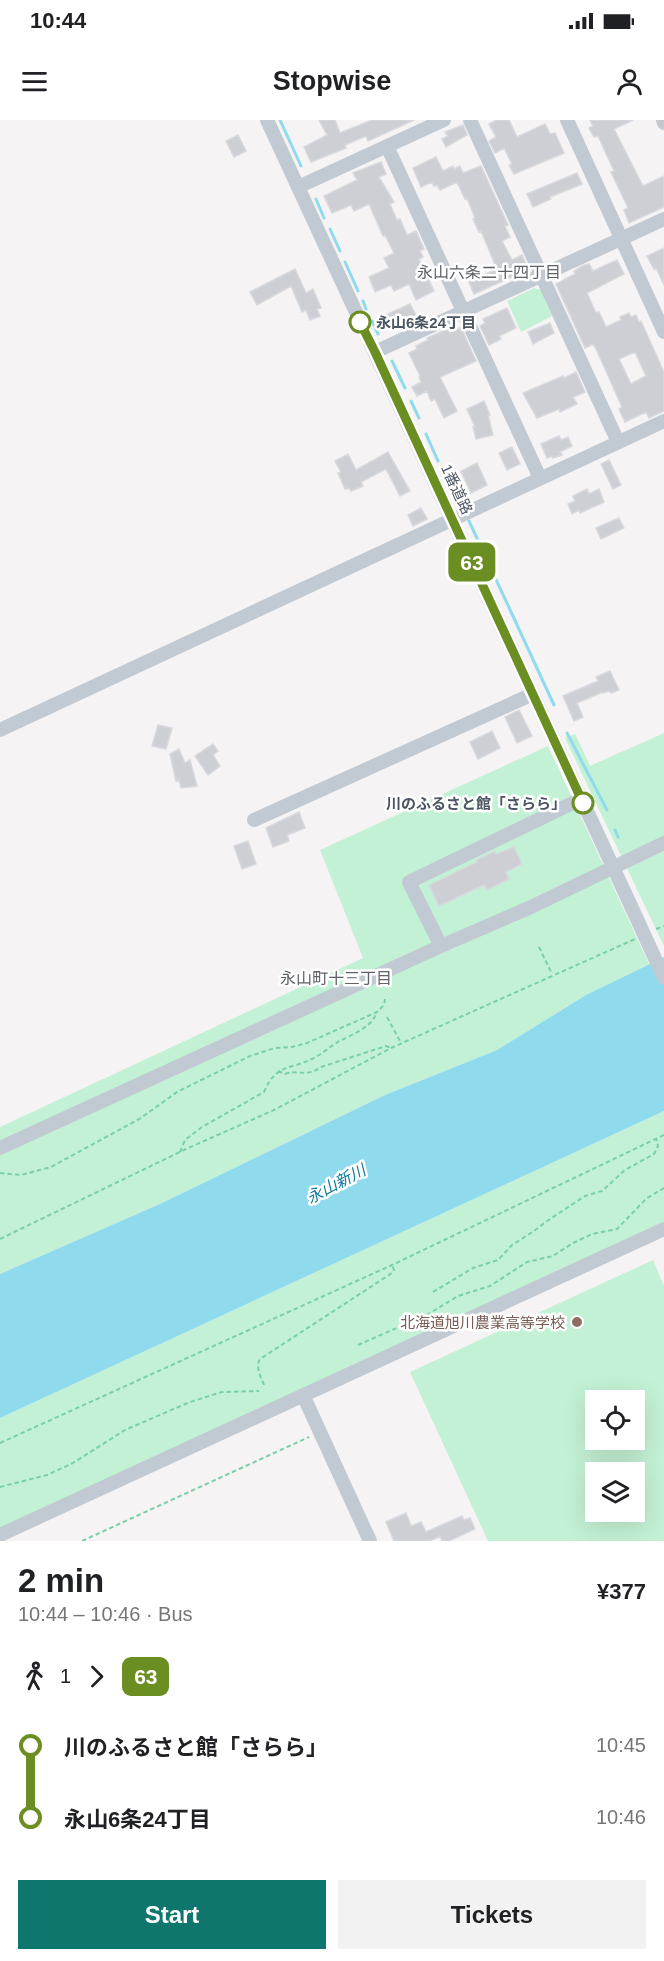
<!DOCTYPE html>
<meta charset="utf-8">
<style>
:root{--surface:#fff;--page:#f2f2f2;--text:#202124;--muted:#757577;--accent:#0f766e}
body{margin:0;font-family:Arial,"Noto Sans JP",sans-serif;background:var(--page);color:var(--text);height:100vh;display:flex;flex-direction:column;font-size:22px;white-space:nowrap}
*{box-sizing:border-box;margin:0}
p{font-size:20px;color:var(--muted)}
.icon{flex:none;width:33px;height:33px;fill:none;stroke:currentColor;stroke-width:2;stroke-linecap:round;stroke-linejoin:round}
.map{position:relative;height:1421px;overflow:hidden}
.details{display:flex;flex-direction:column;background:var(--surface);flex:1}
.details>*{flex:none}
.badge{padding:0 12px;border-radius:9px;font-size:21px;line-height:39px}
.controls{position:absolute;left:585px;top:1270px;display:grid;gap:12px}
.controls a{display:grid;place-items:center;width:60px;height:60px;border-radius:0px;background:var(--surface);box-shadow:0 6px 24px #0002;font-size:30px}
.map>.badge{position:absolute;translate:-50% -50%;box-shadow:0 0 0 3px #fff}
.legs{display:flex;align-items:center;gap:9px;height:66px;padding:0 18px;font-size:20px}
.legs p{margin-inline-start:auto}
.headline{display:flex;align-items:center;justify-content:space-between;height:102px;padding:0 18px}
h1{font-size:33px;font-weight:600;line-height:45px}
.primary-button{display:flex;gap:12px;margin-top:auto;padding:12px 18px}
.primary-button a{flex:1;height:69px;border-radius:0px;background:var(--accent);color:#fff;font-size:24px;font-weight:600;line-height:69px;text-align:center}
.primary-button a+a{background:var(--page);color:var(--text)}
ul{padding:0 18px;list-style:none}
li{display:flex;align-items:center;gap:21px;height:72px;font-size:22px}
li i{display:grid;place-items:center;width:9px;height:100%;margin:0 8px;background:currentColor}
li i::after{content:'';width:15px;height:15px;margin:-8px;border:4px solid;border-radius:50%;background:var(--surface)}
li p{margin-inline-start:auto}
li:first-child i{background:linear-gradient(#0000 50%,currentColor 0)}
li:last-child i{background:linear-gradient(currentColor 50%,#0000 0)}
.status{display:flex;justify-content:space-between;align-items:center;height:42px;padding:0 30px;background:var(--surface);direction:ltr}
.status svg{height:16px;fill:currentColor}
header{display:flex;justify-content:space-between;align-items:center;height:78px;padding:0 18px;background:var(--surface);font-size:27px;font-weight:600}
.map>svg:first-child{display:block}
.green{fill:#c3f1d5;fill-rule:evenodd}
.water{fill:#90daee}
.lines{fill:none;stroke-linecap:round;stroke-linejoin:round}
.stream{stroke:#90daee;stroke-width:3}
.building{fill:#cdcfd5;stroke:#d7d9de;stroke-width:1.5;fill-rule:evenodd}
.path{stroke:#7ad0a6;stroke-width:2;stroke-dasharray:4.5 3;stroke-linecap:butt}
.minor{stroke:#c1cad2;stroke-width:14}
.minor-bridge{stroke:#c1cad2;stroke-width:14}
.line-1-casing{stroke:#fff;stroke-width:14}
.line-1{stroke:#6b8e23;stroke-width:9}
.stop-1-dot{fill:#fff;stroke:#6b8e23;stroke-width:3}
.education-dot{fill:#8d6e63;stroke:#fff;stroke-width:2}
.labels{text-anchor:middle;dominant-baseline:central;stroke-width:5;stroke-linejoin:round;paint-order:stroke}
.stop-label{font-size:15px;font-weight:bold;fill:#4a5661;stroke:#fff;text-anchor:start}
.street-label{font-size:15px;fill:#4a5661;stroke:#fff}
.education-label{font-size:15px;fill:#785e54;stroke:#fff;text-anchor:end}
.neighbourhood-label{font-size:16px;fill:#5f6368;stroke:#fff}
.water-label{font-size:16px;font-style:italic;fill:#0c7c9b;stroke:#fff}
</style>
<div class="status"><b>10:44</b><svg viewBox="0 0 49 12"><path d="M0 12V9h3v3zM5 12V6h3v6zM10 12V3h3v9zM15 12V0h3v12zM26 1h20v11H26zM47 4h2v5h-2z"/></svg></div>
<header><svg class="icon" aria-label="menu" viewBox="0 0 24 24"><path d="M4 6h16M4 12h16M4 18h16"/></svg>Stopwise<svg class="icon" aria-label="person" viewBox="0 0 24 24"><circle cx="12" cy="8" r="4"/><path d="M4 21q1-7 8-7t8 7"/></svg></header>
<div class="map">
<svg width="664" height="1421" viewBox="0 0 664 1421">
<rect width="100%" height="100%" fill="#f5f3f3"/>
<!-- green -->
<path class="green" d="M534,168L541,170L552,196L521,212L507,181Z
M664,613V826L565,618L575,614L590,646Z
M548,626L649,844L586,875L497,930L385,975L162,1083L0,1154V1007L363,838L320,730Z
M664,991V1108L0,1412V1298Z
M653,1140L664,1166V1421H488L410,1252ZM596,1281H634V1320H596ZM596,1353H634V1392H596Z"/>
<!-- water -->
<path class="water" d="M664,837V991L0,1298V1154L162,1083L385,975L497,930L586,875Z"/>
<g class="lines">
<!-- stream -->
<path class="stream" d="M280,0L301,46
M316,79L324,98
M330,109L340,131
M345,142L358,171
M363,181L366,189
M372,201L378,214
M392,241L405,268
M411,281L419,298
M426,314L438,341
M444,352L452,372
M469,401L554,585
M567,613L607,690
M615,710L618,717"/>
</g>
<!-- building -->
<path class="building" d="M319,0H335L340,13L372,0H414L368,21L366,16L345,25L346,28L311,42L304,27L327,15Z
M497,0H509L517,17L545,4L550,14L555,13L564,33L514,54L509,45L512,44L504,28L495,33L489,21L496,17L489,4Z
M590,0H633L614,9L643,66L664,56V87L629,103L624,90L628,88L611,52L614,51L598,16L594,17L589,8L593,6Z
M463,5L467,15L446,27L442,19L448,16L445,12Z
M238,15L246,31L234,37L226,21Z
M436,37L443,51L453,46L454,49L460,46L463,53L481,46L508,105L505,106L510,117L502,121L512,140L522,135L526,144L523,145L525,151L474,174L469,162L497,149L481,111L479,112L473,99L475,98L467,78L465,79L457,62L440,70L437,65L434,66L432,62L421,67L413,48Z
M381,42L386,54L379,57L394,82L390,84L397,100L400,99L407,115L416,111L424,129L420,131L423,137L419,139L434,171L416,180L409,164L394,171L391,165L375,172L369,157L389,148L384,138L394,133L385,115L383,116L369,84L354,91L351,85L332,93L324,76L357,60L353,53Z
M577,53L582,64L550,77L551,79L533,87L527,74Z
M664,128V165L656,148L654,149L647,136Z
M617,140L624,154L587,173L596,193L599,192L606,207L621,200L620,197L629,193L631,197L636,195L639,202L641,201L664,252V291L649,298L646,292L625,302L619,289L622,287L597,231L593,224L585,228L556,164L575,154L574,151L582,146L589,144L593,151ZM635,232L646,256L631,264L619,239Z
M295,149L306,173L313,169L321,188L317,189L320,196L310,200L306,190L302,192L291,166L257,185L250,172Z
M410,184L416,195L386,207L381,197Z
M507,188L516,208L499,216L501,219L489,225L480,206L485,203L483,199Z
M550,203L554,213L533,224L528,212Z
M461,207L476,241L440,257L457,291L444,298L435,279L431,281L427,271L417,276L412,267L421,262L419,257L420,256L409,233L417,229L416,226L428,220L427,218L447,209L450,213Z
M576,252L585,272L573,277L577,284L560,292L559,289L537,298L523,273L563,256L564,258Z
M484,281L490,295H488L493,315L476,319L473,307H475L467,289Z
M559,316L561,320L568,317L572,326L560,332L562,335L553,338L552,336L547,338L541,324Z
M512,327L520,344L507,350L499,333Z
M388,332L410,371L400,376L386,349L361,362L363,366L351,371L349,368L345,369L338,353L341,352L335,341L348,334L356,350Z
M609,340L621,365L613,369L601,344Z
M477,343L487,365L471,373L461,351Z
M587,369L589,374L599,369L604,382L580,393L579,390L572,394L568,384L575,381L573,376Z
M421,388L427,399L413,406L408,395Z
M619,398L624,408L601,419L596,408Z
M610,551L619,570L611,573L609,571L603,573V572L577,583L583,597L574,601L563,576L598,561L596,557Z
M519,590L532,616L517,623L505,597Z
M158,605L172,608L166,629L152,626Z
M492,611L500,628L478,639L470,622Z
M213,624L218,631L213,635L220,646L208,655L195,636Z
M179,629L185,643L190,640L197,666L181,668L179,660L176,661L170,634Z
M299,692L305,708L287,715L289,721L273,727L266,708Z
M248,721L256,744L242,749L234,726Z
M514,727L522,744L506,752L509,759L487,770L484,765L439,786L429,765L477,742L476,740L495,731L496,734Z
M406,1393L411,1406L421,1402L426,1412L462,1396L464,1400L470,1398L475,1409L449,1421H442L440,1416L430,1421H394L386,1402Z"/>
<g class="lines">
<!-- path -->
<path class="path" d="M656,809L664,806
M539,827L552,854
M387,897L401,923
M278,951L285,954C299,949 306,958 321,947L386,926L391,928
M180,1032L185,1020L202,1007L264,972C276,944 289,950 312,939C321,935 328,928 336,923C350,915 371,909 377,892
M0,1053L21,1055L51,1047L141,998L177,972L250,936L275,928L292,927L307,923L377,892L384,885L385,879
M0,1119L186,1029L274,990L391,928L635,819
M433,1172L473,1148L498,1140L512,1125L534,1111L547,1101L585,1076L602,1071L625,1050L654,1034L658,1026L656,1018
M358,1225L399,1207L417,1201L458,1176L490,1166L527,1142L553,1136L573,1123L592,1114L617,1109L647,1078L664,1068
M264,1265C261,1257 255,1247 260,1239L392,1153L394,1150L392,1145
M0,1323L392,1145L664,1015
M0,1367L47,1355L73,1343L125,1310L190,1282L222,1272L259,1271
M82,1421L309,1317"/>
<!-- minor -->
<path class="minor" d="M267,0L631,786
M470,0L618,322
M567,0L664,212
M663,0L664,3
M387,26L540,358
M298,67L444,0
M375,232L664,99
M0,610L664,301
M254,700L533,574
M441,826L409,762L581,679
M0,1028L441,826L531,787L664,723
M303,1275L370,1421
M0,1415L664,1109"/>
<!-- minor-bridge -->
<path class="minor-bridge" d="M631,786L664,858"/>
</g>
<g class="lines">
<defs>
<path id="line-1" d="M360,202L375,232L583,683"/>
</defs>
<!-- line-1 casing -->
<use href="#line-1" class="line-1-casing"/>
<!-- line-1 -->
<use href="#line-1" class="line-1"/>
</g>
<!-- markers -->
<g class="stop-1-dot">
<circle cx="360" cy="202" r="10"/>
<circle cx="583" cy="683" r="10"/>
</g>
<circle class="education-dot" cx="577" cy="1202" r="6"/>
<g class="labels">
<!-- stop labels -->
<g class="stop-label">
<text x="376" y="202">永山6条24丁目</text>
<text x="566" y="683" text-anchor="end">川のふるさと館「さらら」</text>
</g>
<!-- street labels -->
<g class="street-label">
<text transform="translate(457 369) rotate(65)">1番道路</text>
</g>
<!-- education labels -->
<g class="education-label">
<text x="565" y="1202">北海道旭川農業高等学校</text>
</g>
<!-- neighbourhood labels -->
<g class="neighbourhood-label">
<text x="489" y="152">永山六条二十四丁目</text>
<text x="336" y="858">永山町十三丁目</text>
</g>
<!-- water labels -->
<g class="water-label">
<text transform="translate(336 1064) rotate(-28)">永山新川</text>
</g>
</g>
</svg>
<div class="controls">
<a><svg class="icon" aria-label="locate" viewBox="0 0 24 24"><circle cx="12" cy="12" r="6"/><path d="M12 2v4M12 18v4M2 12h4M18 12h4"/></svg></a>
<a><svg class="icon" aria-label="layers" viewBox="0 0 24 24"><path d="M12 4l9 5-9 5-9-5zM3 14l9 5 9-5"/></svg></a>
</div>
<b class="badge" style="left:472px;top:442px;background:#6b8e23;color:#fff">63</b>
</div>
<section class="details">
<div class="headline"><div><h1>2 min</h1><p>10:44 – 10:46 · Bus</p></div><b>¥377</b></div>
<div class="legs"><svg class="icon" aria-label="walk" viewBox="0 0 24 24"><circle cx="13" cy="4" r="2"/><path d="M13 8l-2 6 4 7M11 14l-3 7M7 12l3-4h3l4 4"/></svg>1<svg class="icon" aria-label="forward" viewBox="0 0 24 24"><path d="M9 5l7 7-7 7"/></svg><b class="badge" style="background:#6b8e23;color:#fff">63</b></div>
<ul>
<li><i style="color:#6b8e23"></i><b>川のふるさと館「さらら」</b><p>10:45</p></li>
<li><i style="color:#6b8e23"></i><b>永山6条24丁目</b><p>10:46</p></li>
</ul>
<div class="primary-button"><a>Start</a><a>Tickets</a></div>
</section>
